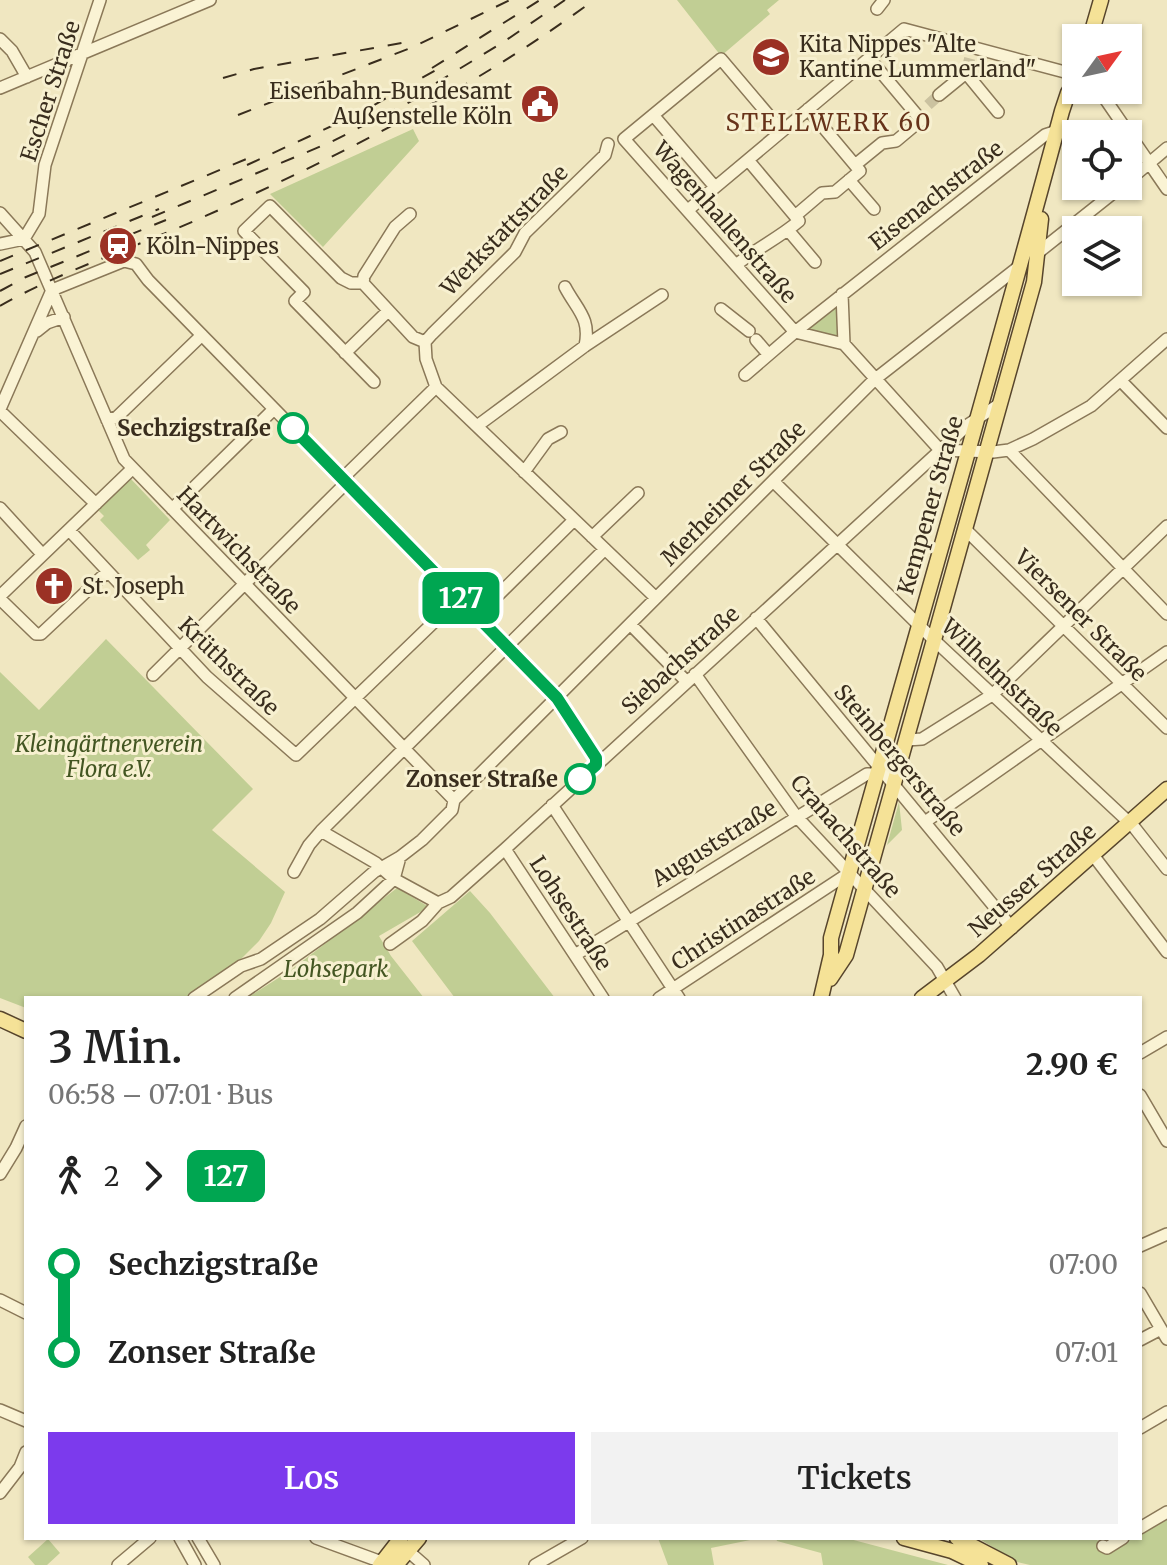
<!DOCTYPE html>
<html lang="de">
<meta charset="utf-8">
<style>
:root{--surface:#fff;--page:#f2f2f2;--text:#222;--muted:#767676;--accent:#7c3aed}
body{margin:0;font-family:Merriweather,serif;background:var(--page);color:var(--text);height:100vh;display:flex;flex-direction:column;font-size:30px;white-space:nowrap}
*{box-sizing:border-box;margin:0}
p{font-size:26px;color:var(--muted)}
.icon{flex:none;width:44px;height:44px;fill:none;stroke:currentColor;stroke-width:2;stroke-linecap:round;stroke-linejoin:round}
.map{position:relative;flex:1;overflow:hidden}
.panel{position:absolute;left:24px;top:996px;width:1118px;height:544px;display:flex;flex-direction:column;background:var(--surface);border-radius:0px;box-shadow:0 2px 6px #0004}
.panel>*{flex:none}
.badge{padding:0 16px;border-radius:12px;font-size:28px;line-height:52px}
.needle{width:52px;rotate:57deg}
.tools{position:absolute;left:1062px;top:24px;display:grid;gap:16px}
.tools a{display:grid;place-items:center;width:80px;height:80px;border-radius:0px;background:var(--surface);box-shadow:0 2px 6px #0004;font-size:40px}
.map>.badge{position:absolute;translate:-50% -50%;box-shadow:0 0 0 4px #fff}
.legs{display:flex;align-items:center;gap:12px;height:88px;padding:0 24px;font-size:26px}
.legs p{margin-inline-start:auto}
.head{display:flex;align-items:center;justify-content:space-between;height:136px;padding:0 24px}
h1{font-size:44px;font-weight:600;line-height:60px}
.cta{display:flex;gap:16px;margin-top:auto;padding:16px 24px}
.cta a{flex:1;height:92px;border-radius:0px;background:var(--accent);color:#fff;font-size:32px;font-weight:600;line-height:92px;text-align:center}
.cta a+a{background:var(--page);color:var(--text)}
ul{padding:0 24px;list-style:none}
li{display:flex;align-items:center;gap:28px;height:88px;font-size:30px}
li i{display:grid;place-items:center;width:12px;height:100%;margin:0 10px;background:currentColor}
li i::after{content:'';width:20px;height:20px;margin:-10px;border:6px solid;border-radius:50%;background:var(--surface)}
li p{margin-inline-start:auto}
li:first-child i{background:linear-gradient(#0000 50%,currentColor 0)}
li:last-child i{background:linear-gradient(currentColor 50%,#0000 0)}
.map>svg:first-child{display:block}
.green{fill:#c1ce94}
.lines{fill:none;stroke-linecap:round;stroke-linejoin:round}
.minor-tunnel{stroke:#cbc2a0;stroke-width:11;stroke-dasharray:11 5.5;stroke-linecap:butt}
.minor-casing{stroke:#8a7858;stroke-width:14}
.major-casing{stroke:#57452c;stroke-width:17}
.minor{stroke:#faf3d4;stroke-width:11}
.major{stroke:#f5e297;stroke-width:14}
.rail{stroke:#392d1d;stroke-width:2;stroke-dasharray:14 14;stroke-linecap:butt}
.line-1-casing{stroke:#fff;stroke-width:18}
.line-1{stroke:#00a651;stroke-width:12}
.stop-1-dot{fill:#fff;stroke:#00a651;stroke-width:4}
.labels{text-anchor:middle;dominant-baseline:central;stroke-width:6;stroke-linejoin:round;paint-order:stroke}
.poi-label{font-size:22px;fill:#392d1d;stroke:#f7f0d0;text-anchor:start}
.street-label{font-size:22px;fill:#392d1d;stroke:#f7f0d0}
.stop-label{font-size:22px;font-weight:bold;fill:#392d1d;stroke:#f7f0d0;text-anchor:end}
.park-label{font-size:22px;font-style:italic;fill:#435622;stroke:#f7f0d0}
.neighbourhood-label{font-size:24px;letter-spacing:2px;fill:#67331a;stroke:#f7f0d0}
</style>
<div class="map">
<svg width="1167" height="1565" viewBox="0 0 1167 1565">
<rect width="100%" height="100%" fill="#f0e7c1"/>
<!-- green -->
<path class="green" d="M677,0H779L767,10L770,14L721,56Z
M413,129L419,141L323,247L270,194Z
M840,300L841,340L803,330Z
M130,478L170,520L146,545L150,550L138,560L100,520L104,516L98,510Z
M106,639L253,789L212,830L285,892L271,923L259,941L239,961L185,998H26V1008L0,998V672L39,710Z
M899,802L902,830L887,845Z
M397,888L429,907L379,936L391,956L424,998H247L291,970Z
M470,891L490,913L555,998H455L412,941Z
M1167,1519V1565H1030L1017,1562L978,1538H1096L1105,1552L1131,1538H1140V1533Z
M658,1538H760L711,1548L714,1565H668Z
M776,1538H846L948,1565H823L821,1553L777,1541Z
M48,1539L60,1553L47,1565H35L28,1557Z"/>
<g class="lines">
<!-- minor-tunnel -->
<path class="minor-tunnel" d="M967,69L970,57
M928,105L939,95"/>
<defs>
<path id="minor" d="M877,9L884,0
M0,39L12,51L27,77
M0,88L210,0
M1099,90L1167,189
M939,95L966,73L998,112
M653,115L715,187
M782,131L721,59L624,139L795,332
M608,144L605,155L525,233L515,252L432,334L425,342L426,359L436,387L656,598
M748,160L795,216
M855,165L882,143L896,141L921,120L869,58
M849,180L874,209
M1128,181L1167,148
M688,210L904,29L1076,75
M0,213L35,252L124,459L454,800
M788,230L815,262
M24,239L39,214L45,165L100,0
M0,244L24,239
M1035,255L1122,186
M736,265C757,248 779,238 799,221L795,216L822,193L835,192L860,171L808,109
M363,283H351L341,278L270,206L244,231L304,292L295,301L374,382
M363,283L413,337L425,342
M363,283L364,276L395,227L410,214
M565,287C577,310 591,318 585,346
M52,290L124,261L136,264L148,280L557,698L591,749L596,765
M842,294L844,344
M721,309L749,331
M37,331L47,323L64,317
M795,332L844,344
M756,340L768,354
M844,344L940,450L993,452L1009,450L1033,439L1091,406L1167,339
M345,353L387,312
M745,375L795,332L1045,135L1057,131
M1121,381L1167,428
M0,409L52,290
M0,411L96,504
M107,420L117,417L202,335
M477,426L585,346L662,295
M1009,450L1167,614
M524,472L548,439L561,432
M773,481L934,640L1134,827L1167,869
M0,508L42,554
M172,509L274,409
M69,530L207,677L296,755L460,597
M966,530L1167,728
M592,537L638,493
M0,596L132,469
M0,599L36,634H41L107,572
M478,615L574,520
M756,618L1012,928
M630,624L687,682
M695,674L796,816L937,967L955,998
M153,675L342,487L349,472L436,387
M907,740L922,739L992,695L1167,526
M552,805L679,998
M925,822L1167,652
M321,831L376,863L394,879L438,903
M505,849L603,998
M1093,855L1167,952
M294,872L309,845L321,831L605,549
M390,944L422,921L438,903L451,897L505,849L969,424L998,405
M575,955L867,774H877
M194,998L241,966L261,959L320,919L374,872L400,857L422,840L452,810L454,800L874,380L1021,265
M235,998L357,913L394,879L400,857
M659,998L849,873
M1140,1053L1167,1037
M1140,1095L1167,1141
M0,1174L16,1148L26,1126
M1140,1246L1167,1234
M1140,1293L1167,1339
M0,1300L26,1313
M1140,1340L1161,1329
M0,1410L26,1421
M1140,1428L1167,1412
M0,1493L20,1467L26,1452
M1140,1528L1167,1512
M180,1538L195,1565
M198,1538L214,1565
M316,1538L387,1564
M1103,1546L1107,1548L1123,1538
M408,1551L424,1565
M118,1565L150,1538
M535,1565L582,1538"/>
<path id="major" d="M1090,38L1101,0
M830,979L846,955L1034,282L1041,219
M821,998L831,955V938C908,662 988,387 1062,111L1068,93L1076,80
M922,998L979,955L1167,789
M0,1019L26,1031
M904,1538L952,1551L981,1565
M957,1538L1009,1565
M380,1565L401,1538
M396,1565L419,1538"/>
</defs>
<!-- minor casing -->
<use href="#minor" class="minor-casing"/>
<!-- major casing -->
<use href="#major" class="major-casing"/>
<!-- minor -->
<use href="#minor" class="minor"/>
<!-- major -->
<use href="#major" class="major"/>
<!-- rail -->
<path class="rail" d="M432,68L540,0
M223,78L254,69L402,43
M436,83L502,43L565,0
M238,115L413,47L510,0
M247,165L360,113L443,66
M152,217L331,142L447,83
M0,261L256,155
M0,274L159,209
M0,291L26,277L166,220
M0,306C63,270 134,248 201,218C338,157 473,89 594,0"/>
</g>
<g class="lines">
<defs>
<path id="line-1" d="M293,428L557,698L596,758V765L580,779"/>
</defs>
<!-- line-1 casing -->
<use href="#line-1" class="line-1-casing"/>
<!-- line-1 -->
<use href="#line-1" class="line-1"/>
</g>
<!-- icons -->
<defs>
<symbol id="school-disc" viewBox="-11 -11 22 22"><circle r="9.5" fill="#9b3125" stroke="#f7f0d0"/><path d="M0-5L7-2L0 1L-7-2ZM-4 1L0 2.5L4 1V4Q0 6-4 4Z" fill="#fff"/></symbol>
<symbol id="civic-disc" viewBox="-11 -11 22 22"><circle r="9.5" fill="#9b3125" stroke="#f7f0d0"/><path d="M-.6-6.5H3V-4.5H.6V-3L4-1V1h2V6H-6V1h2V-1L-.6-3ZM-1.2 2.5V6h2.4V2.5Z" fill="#fff"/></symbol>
<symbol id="station-disc" viewBox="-11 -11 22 22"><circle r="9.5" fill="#9b3125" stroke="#f7f0d0"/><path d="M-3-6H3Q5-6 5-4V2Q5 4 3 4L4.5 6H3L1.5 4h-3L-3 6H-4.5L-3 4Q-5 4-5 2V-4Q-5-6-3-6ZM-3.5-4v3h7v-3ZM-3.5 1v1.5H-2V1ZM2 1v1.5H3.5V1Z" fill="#fff"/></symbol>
<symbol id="church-disc" viewBox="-11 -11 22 22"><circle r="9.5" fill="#9b3125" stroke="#f7f0d0"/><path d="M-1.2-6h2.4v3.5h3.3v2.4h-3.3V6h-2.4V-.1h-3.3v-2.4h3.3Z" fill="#fff"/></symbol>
</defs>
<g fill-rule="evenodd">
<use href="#school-disc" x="749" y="35" width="44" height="44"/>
<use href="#civic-disc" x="518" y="82" width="44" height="44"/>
<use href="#station-disc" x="96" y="224" width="44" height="44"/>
<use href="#church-disc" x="32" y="564" width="44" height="44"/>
</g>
<!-- markers -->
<g class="stop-1-dot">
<circle cx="293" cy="428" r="14"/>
<circle cx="580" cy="779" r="14"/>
</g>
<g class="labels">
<!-- poi labels -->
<g class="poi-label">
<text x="799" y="44">Kita Nippes "Alte<tspan x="799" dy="25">Kantine Lummerland"</tspan></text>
<text x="512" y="91" text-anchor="end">Eisenbahn-Bundesamt<tspan x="512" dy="25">Außenstelle Köln</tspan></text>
<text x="146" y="246">Köln-Nippes</text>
<text x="82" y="586">St. Joseph</text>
</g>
<!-- street labels -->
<g class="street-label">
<text transform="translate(50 91) rotate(-72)">Escher Straße</text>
<text transform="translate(936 195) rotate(-38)">Eisenachstraße</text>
<text transform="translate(725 222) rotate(49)">Wagenhallenstraße</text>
<text transform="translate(504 230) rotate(-46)">Werkstattstraße</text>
<text transform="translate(733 493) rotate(-45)">Merheimer Straße</text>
<text transform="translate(930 505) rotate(-74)">Kempener Straße</text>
<text transform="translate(239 550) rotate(46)">Hartwichstraße</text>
<text transform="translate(1081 615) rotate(45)">Viersener Straße</text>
<text transform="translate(680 660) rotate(-42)">Siebachstraße</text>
<text transform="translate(229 666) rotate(44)">Krüthstraße</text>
<text transform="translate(1002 677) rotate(44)">Wilhelmstraße</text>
<text transform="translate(900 760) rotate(50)">Steinbergerstraße</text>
<text transform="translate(846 836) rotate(49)">Cranachstraße</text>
<text transform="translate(714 843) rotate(-32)">Auguststraße</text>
<text transform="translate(1032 880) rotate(-41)">Neusser Straße</text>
<text transform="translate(571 913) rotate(57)">Lohsestraße</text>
<text transform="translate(743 919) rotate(-33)">Christinastraße</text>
</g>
<!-- stop labels -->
<g class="stop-label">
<text x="271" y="428">Sechzigstraße</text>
<text x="558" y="779">Zonser Straße</text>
</g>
<!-- park labels -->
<g class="park-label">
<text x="109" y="744">Kleingärtnerverein<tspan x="109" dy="25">Flora e.V.</tspan></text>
<text x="336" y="969">Lohsepark</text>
</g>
<!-- neighbourhood labels -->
<g class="neighbourhood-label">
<text x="829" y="122">STELLWERK 60</text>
</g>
</g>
</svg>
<div class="tools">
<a><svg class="needle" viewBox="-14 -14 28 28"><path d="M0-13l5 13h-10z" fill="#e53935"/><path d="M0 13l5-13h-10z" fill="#767676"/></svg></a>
<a><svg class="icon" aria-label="locate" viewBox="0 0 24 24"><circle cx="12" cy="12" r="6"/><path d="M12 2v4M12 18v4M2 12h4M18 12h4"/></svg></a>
<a><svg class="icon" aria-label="layers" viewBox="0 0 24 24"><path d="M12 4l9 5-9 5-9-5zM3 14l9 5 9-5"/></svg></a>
</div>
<b class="badge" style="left:461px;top:598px;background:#00a651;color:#fff">127</b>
<section class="panel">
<div class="head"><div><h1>3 Min.</h1><p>06:58 – 07:01 · Bus</p></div><b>2.90 €</b></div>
<div class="legs"><svg class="icon" aria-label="walk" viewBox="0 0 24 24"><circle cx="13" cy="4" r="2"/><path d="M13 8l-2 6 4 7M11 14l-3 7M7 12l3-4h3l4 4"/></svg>2<svg class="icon" aria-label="forward" viewBox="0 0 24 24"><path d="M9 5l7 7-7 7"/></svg><b class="badge" style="background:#00a651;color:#fff">127</b></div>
<ul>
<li><i style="color:#00a651"></i><b>Sechzigstraße</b><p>07:00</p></li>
<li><i style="color:#00a651"></i><b>Zonser Straße</b><p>07:01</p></li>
</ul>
<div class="cta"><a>Los</a><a>Tickets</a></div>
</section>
</div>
